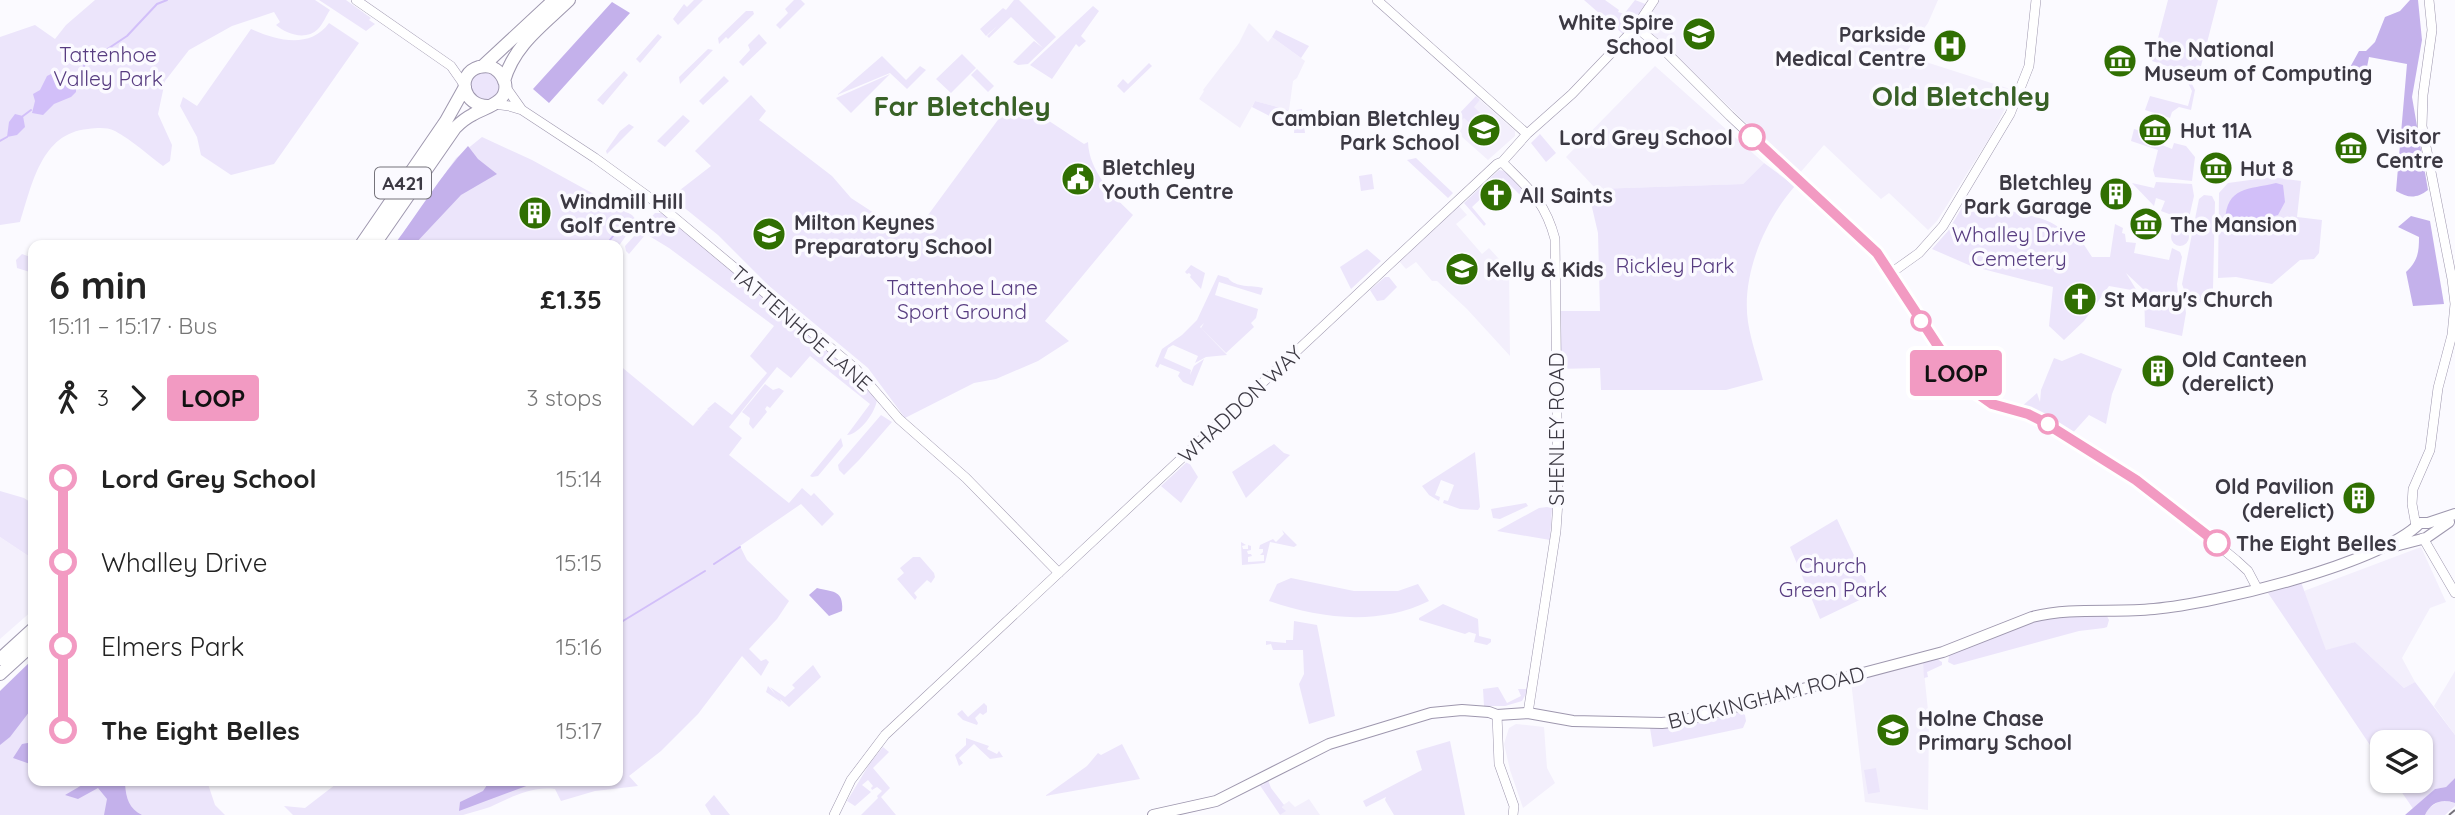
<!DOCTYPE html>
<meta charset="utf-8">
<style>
:root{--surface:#fff;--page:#f2f2f2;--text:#222;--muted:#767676}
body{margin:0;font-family:Quicksand,sans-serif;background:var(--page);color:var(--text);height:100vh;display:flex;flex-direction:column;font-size:26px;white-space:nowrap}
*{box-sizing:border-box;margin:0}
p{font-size:23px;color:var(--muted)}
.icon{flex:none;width:38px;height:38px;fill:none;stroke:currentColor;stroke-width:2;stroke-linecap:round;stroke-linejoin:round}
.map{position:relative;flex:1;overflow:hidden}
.side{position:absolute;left:28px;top:240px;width:595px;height:546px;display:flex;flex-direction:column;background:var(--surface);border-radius:14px;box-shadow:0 2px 5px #0004}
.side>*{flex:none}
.badge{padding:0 14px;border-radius:5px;font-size:24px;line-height:46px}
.buttons{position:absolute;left:2370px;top:730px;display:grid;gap:14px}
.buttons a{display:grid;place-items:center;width:63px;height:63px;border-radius:14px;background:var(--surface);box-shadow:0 2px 5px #0004;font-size:35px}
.map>.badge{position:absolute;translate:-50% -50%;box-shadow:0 0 0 4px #fff}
.legs{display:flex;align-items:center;gap:10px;height:77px;padding:0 21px;font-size:23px}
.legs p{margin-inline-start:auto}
.headline{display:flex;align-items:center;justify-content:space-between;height:119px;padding:0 21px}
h1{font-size:38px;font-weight:800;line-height:52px}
ul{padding:0 21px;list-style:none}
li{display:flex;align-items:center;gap:24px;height:84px;font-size:26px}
li i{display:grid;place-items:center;width:10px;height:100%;margin:0 9px;background:currentColor}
li i::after{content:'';width:18px;height:18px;margin:-9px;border:5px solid;border-radius:50%;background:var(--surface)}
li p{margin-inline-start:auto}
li:first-child i{background:linear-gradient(#0000 50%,currentColor 0)}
li:last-child i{background:linear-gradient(currentColor 50%,#0000 0)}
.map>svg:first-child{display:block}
.built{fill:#f3effc}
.green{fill:#ece5fb}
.forest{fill:#c4b1eb}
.water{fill:#d2bff9}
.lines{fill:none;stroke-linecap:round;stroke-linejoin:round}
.stream{stroke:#d2bff9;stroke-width:2}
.minor-casing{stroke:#9e97ae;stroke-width:10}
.major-casing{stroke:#9e97ae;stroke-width:12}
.highway-casing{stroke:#9e97ae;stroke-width:14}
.minor{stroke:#fff;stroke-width:9}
.major{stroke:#fff;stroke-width:10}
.highway{stroke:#fff;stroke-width:12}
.rail{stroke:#74717a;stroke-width:2;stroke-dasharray:10 5;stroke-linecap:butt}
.line-1-casing{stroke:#fff;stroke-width:16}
.line-1{stroke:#f29ac2;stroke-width:10}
.stop-1-dot{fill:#fff;stroke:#f29ac2;stroke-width:3.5}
.labels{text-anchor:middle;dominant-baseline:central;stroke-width:7;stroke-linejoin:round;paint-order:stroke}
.shield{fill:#fbfaff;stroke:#75737b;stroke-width:2}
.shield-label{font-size:19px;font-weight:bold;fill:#3c3943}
.poi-label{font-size:21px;font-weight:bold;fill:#3c3943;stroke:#fbfaff;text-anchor:start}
.park-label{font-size:21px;fill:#573c80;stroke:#fbfaff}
.stop-label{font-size:21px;font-weight:bold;fill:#3c3943;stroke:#fbfaff;text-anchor:end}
.street-label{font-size:21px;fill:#3c3943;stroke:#fbfaff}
.district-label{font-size:28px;font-weight:bold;fill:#386126;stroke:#fbfaff}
</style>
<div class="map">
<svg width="2455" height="815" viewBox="0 0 2455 815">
<rect width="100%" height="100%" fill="#fbfaff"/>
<!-- built -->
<path class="built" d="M1659,0H1938L1928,23L1904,55L2007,88L2013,94L1990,137L1937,221L1928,230L1889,193L1881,199L1824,145L1799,174L1661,41L1643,27L1649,13Z
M1249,23L1268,42L1272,37L1305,61L1297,78L1293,81L1289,110L1255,101L1240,128L1199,99L1204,91L1203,90L1239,43Z
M1655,66L1764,163L1743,184L1596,189L1566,157Z
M1480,100L1515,131V136L1488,160L1453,129Z
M1458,205L1467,215L1456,224L1482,254L1489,248L1509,270L1510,356L1467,309L1437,281H1432L1416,262L1406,269L1398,260Z
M0,537L33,559V610L0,639Z
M2421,547L2446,602L2430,608L2402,658L2415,682L2404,688L2355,642L2326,651L2304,591Z
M1923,662L1929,720L1928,810L1865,802L1851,681Z
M2455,671V735L2434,706Z
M1516,724L1544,727L1547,768L1555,783L1523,808L1510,770L1504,744L1509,728Z
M1309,799L1320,815H1280L1285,811L1282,806L1289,801L1295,807Z"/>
<!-- green -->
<path class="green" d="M95,0H315L330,10C326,16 323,24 318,29C306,41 286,34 276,25L280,22L274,12L232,26L189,50L165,81L158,114L172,145L170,161L163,166C148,155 132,140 115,131C106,127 98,128 88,129C41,133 32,185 20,222L0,225V37L35,25L55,39L66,25Z
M319,0H346L371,18L369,20L375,24L366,31Z
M694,0H703L678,25L673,19L684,4L687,7Z
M794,0H801L805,4L780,29L776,25L788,13L785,9Z
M1014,0H1019L1056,37L1028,64L1018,65L1013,62L1034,41L1043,48L1011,17L989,38L987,36L997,26L986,36L980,29L1003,8L1006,10Z
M1584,0H1605L1619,10L1618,12L1624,14L1635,0L1648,5L1624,35Z
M2168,0H2218L2201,66L2191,74L2152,61Z
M1093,6L1099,11L1081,36L1086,41L1079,47L1076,44L1052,79L1030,65Z
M746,11H753L754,14L728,39L726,37L719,44L718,38Z
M329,23L359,43L274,164L231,175L201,155L197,137L180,106L183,97L197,106L251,29C277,41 310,49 329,23Z
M1276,30L1309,46L1301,58L1272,37Z
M658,34L662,37L640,63L636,59Z
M759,34L767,43L743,66L739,62L750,50L748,45Z
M708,49L713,50L680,84L679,77Z
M962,54L976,68L951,93L936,79Z
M882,56L906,80L920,66L926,70L907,89L890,73L837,95Z
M1149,63L1152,66L1124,93L1117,86L1123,79L1128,84Z
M2154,68L2189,78L2195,90L2191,110L2179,107L2172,112L2170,118L2145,110L2150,96L2188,106L2192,91L2187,81L2151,70Z
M977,69L994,86L988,92L971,75Z
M624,71L628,75L603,105L597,100Z
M471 86a14 14 0 1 1 28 0a14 14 0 1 1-28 0Z
M890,74L851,113L836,98Z
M724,76L729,81L703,105L699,101Z
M751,95L766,111L759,120L832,176L851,198L903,232H908L912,226H920L1014,98L1084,144L1088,142C1089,171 1113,196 1133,215L1045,321L1069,341L1038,361L996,379L974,383L905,418L868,368L769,286L718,235L671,197L711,166L695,151Z
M1476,96L1480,100L1474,107L1480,113L1471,124L1464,118L1459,123L1455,118Z
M1255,101L1289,110L1284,115L1283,123L1252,107Z
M1302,109L1305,133H1294L1296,110Z
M683,115L690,121L665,147L657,141Z
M629,124L634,127L607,154L606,151L620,131Z
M2134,129L2164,138L2162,145L2172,149L2174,143L2186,146L2195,157L2192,181L2155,177L2153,170L2158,150L2131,141Z
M1540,134L1556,153L1546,162L1531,143Z
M482,137L532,160L632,215L638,222L633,226L625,223L623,226L628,233L618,247V245H395L456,158Z
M1416,158L1453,193L1448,198L1407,160Z
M1764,163L1795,186C1765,220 1741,275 1748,322C1751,341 1758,361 1763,380L1726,390H1601L1600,368L1558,369L1557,311H1600L1598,233L1591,203L1596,189L1743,184Z
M1499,170L1505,171L1524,192L1521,196L1503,178L1472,207L1486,224L1484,226L1464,203Z
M1372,174L1374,189L1361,191L1359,176Z
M2272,177L2301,181L2297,217L2322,220L2319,253L2314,259L2300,260L2272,284L2236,277L2218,278L2219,193L2228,183Z
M2156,182L2192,184L2194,196L2188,222H2175L2169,214L2161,211L2165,201L2156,198L2154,206L2132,183L2154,188Z
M2204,195L2212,196L2215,202L2213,289L2210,299L2192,305L2188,301L2182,284L2199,199Z
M1964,204C1987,208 2049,213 2062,231L2077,234L2092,257H2110L2115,224L2123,228L2122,233L2125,234L2126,242L2136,243L2134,253L2169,260L2172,248L2180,252L2182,257L2177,284L2178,294L2185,306L2186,313L2182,336L2145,327L2144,290L2126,273L2137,291L2109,286L2084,321L2064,340L2049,326L2053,287L1971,266L1932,249L1948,231Z
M655,213H663L790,318L789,321L794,324L796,323L854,372L877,397C878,410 859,435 847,435L870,404L810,356L791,378L777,367L729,427L742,438L729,455L789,503L802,488L811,496L814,493L834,514L822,526L801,504L740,546L747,560L789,601L777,619L749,649L761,661L766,659L769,662L761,676L742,656L698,714L661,751L629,776L638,786L595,791L561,801L555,789C531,786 512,797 490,807C482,810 472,812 463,815H293L284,806L305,808L340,781L618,780V364L693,426L707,410L709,411L707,409L715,402L732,415L767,373L750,356L774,326L669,248L646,234L629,254L626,251L625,246Z
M2171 237a9 9 0 1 1 18 0a9 9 0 1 1-18 0Z
M1367,249L1381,261L1351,289L1340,267Z
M22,254L33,258V273L17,268L16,260Z
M1191,265L1205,273L1201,289L1190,277L1191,275L1189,273L1187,274L1185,272Z
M1218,275L1228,278C1236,288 1251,285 1263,288L1261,295L1219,282L1215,295L1258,309L1256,318L1251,323L1254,327L1226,353L1201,328L1204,323L1200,327L1227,355L1206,357L1195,363L1198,356L1173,345L1168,348L1164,358L1191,370L1190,375L1194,366L1204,359L1193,386L1183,382L1178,376L1180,372L1160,364L1158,368L1155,366L1162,349L1182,335L1197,320Z
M1385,277H1389L1397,287L1384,300L1377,301L1370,290Z
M2081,353L2122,369L2112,394L2106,424L2089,415L2070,436L2041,417V412L2021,407L2037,393L2040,402L2041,390L2054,358L2062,361Z
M765,384L773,390L779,388L784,391L770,408L767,406L765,409L767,412L753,429L749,424L750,418L742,412Z
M881,415L892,422L859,460L844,475L839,470L838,465Z
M841,438L843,446L818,476L812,477L810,476Z
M1274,444L1284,453L1290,455L1246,498L1232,472Z
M1475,452L1480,507L1478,510L1460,509L1443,503L1444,500L1448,501L1454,485L1441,480L1435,495L1440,497L1439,501L1429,495L1422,486Z
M1188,461L1198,477L1181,503L1161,486Z
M0,491L24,498L33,504V559L0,537Z
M1526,503L1528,506L1500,519L1493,518L1491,509Z
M1547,507L1552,508L1550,540L1497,531L1539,508Z
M1837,519L1872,594L1820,619L1790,547Z
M1282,530L1297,545L1294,547L1270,542L1265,563L1242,565L1241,542L1246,545L1242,546L1243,549H1248V545L1251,546V550L1247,551L1248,554H1251L1252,556L1248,557V562L1264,561V555H1260L1263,552V549H1259L1260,545L1273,539L1276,542L1284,534Z
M913,557H920L934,573L935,577L931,583L927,580L914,593L917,597L915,600L897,579L904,573L900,568Z
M1291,578L1354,591H1398L1418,584L1429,601C1378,626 1321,619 1269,601L1277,584Z
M2301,582L2326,650L2355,642L2404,688L2415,682L2455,735V778L2446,787L2435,789L2414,810L2394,781L2420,780V742H2382V763L2268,593Z
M1443,604L1478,619L1479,636L1491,639V642L1487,645L1474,642L1476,634L1469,632L1465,634L1419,620V618Z
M2106,614L2109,620L2107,627L2104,628L2079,631L1954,665L1948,662L1949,656L1961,647L2033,619Z
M1294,621L1317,625L1335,716L1309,724L1299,684L1304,674L1303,650H1273L1271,644L1266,645V641L1286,643V640H1293Z
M1937,659L1942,662V665L1927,672L1928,677L1924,678L1923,662Z
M813,665L821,677L789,707L780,699L781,702L766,692L768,686L776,695L770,687L785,697L795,688L792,685Z
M33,675V780L207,781L215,805L225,815H0V707Z
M1528,676H1530L1527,692L1522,701L1505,706H1484L1483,689L1498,687L1507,703L1521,696L1518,689H1526Z
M984,703L987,706V712L983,715L980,713L975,718L978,723L977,725L963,720L957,714L962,710L968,717Z
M1741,712L1745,715L1746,721L1743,728L1653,747L1650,728L1682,725Z
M966,738L989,746L987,749L997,754L999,751L1003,757L990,759L974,744L959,758L963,763L959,766L955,755L966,745Z
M1450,741L1465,815H1394L1385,800L1386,797L1366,807L1363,801L1422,770L1416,751Z
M1122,744L1140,779L1045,796L1087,766L1098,753L1101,755Z
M883,747L889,752L873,768L890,788L881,797L896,815H861L878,798L877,796L882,791L877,787L872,790L871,788L873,786L868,780L862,785L871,792L855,806L847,801L870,763Z
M1876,768L1880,792L1868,794L1864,770Z
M1268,780L1271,788L1284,805L1282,807L1286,811L1280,815L1259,784L1263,785Z
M714,795L730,815H711L705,805Z
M2441,800L2455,803V806L2445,815H2425L2429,808Z"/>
<!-- forest -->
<path class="forest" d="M2410,0H2418L2422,40L2412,97L2428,190C2416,199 2408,198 2396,191L2407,64L2369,57L2366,72L2348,71L2359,51H2366L2375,42L2385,17L2400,11Z
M612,2L630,13L549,103L533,89Z
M468,146L478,159L497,174L461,195L414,245H394C419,212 440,176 468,146Z
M2411,216L2430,221L2444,304L2413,306L2406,272C2418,261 2419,252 2419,237L2398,227Z
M817,588C833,592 844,590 842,611L829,616L809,595Z
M33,659V707L10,737L0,745V691Z
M33,742L30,751L33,765L13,758L22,744Z
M2455,778V803C2442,798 2431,802 2425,815H2405L2435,789L2446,787Z
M89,781H130L125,784C126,798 129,809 142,815H104L107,799L98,788L78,799L65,795Z
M495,781H540L459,811L460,802L483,791L487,785Z"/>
<!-- water -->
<path class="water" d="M51,74L64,79L69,84L76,81V92L71,97L54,104L43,115L32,113L35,101L33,94L40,90L47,76Z
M15,114L23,116L25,127L17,135L7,137L9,122Z
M2276,183L2283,185L2285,202L2278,215C2272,217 2266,217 2261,219C2247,227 2237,234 2225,221C2227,186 2248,190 2276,183Z"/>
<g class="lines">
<!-- stream -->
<path class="stream" d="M76,81L85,64L127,36L157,4L167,0
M23,116L31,110
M0,141L7,137
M606,245L617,231
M714,564L740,547
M618,624L705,571"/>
<defs>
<path id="minor" d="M356,0L451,66L465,86
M1377,0L1527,134
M1636,27L1666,52L1730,116L1876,253L1957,375C1967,386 1978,398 1992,404C2008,411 2026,413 2042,421L2151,490L2236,560L2248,571L2257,588
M505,86L522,110
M494,104L509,106L522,110L595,158L657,203L856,369L899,419L966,478L1059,573
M1502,162C1529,189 1545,201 1555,239L1558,501L1556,531L1528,713
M1891,273L1919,253L1943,226L2010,114L2029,66L2036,0
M2416,526L2412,504L2413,489L2430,450L2438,388L2452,335L2455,304L2452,279L2422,126L2423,95L2432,30L2429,0
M2423,538L2455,593
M1497,715L1499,764L1514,806L1513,815
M834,815L851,780L885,735L1497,164L1502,162L1527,134L1572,94L1636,27L1654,0"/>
<path id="major" d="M2395,546L2426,538L2449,522
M1153,815L1216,801L1329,744L1431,713L1462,710L1489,712L1497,715L1528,713L1573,721L1662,723L1681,721L1943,652L2032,617C2072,607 2113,613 2154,609C2214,604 2380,564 2420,523H2428L2455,514"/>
<path id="highway" d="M483,66L554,0
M504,81C514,45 543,25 569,0
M361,245L446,121L465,87
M374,245L455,128C460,123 466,118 472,115C485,107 509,103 505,83C503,77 500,72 495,69C491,66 484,66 479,67C455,74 463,107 489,106
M0,659L33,629
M0,674L33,644"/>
</defs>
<!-- minor casing -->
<use href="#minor" class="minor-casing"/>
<!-- major casing -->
<use href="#major" class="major-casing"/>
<!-- highway casing -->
<use href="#highway" class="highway-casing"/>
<!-- minor -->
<use href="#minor" class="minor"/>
<!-- major -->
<use href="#major" class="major"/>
<!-- highway -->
<use href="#highway" class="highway"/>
<!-- rail -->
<path class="rail" d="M2449,815L2455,810"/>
</g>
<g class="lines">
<defs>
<path id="line-1" d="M1752,137L1877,253L1957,375L1968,387L1992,404L2028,414L2042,421L2136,480L2217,543"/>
</defs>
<!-- line-1 casing -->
<use href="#line-1" class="line-1-casing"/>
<!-- line-1 -->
<use href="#line-1" class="line-1"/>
</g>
<!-- icons -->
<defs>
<symbol id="school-disc" viewBox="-11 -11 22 22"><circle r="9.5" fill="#306f02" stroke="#fbfaff"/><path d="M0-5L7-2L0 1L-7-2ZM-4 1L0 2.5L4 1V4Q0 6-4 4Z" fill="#fff"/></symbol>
<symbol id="hospital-disc" viewBox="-11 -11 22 22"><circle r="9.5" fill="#306f02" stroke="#fbfaff"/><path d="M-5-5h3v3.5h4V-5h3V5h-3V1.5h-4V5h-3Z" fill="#fff"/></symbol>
<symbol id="museum-disc" viewBox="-11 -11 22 22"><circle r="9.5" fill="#306f02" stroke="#fbfaff"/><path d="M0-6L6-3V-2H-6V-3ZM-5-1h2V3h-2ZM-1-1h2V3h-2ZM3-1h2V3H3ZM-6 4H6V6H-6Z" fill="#fff"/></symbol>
<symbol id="civic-disc" viewBox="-11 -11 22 22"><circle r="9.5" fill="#306f02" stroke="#fbfaff"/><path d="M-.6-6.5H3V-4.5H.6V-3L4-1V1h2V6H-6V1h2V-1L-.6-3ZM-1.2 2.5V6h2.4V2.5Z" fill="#fff"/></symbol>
<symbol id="building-disc" viewBox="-11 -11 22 22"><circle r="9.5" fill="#306f02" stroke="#fbfaff"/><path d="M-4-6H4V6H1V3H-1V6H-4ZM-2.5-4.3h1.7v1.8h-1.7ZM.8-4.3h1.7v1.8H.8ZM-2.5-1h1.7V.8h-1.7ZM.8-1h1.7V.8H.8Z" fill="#fff"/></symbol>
<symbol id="church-disc" viewBox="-11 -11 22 22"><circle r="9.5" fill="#306f02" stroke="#fbfaff"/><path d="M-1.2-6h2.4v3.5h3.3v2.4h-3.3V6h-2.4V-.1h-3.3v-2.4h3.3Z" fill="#fff"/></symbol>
</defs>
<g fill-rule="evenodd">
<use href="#school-disc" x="1680" y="15" width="38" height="38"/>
<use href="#hospital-disc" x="1931" y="27" width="38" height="38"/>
<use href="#museum-disc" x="2101" y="42" width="38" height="38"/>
<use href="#school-disc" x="1465" y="111" width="38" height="38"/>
<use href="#museum-disc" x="2136" y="111" width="38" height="38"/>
<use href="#museum-disc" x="2332" y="129" width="38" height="38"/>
<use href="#museum-disc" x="2197" y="149" width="38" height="38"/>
<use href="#civic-disc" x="1059" y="160" width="38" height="38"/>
<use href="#building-disc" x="2097" y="175" width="38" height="38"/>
<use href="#church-disc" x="1477" y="176" width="38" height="38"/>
<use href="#building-disc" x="516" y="194" width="38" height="38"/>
<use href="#museum-disc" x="2127" y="205" width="38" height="38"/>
<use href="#school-disc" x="750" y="215" width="38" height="38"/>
<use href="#school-disc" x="1443" y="250" width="38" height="38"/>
<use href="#church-disc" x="2061" y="280" width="38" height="38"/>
<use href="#building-disc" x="2139" y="352" width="38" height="38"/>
<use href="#building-disc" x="2340" y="479" width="38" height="38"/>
<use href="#school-disc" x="1874" y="711" width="38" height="38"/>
</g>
<!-- markers -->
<g class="stop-1-dot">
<circle cx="1752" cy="137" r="12"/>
<circle cx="1921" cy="321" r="9"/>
<circle cx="2048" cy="424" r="9"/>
<circle cx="2217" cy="543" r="12"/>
</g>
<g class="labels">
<!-- shield labels -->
<rect class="shield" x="375" y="167.5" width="56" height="31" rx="5"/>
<g class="shield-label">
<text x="403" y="183">A421</text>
</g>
<!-- poi labels -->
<g class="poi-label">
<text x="1674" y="22" text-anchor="end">White Spire<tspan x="1674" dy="24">School</tspan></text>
<text x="1926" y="34" text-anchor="end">Parkside<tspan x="1926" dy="24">Medical Centre</tspan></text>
<text x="2144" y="49">The National<tspan x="2144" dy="24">Museum of Computing</tspan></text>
<text x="1460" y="118" text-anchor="end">Cambian Bletchley<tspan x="1460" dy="24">Park School</tspan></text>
<text x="2180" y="130">Hut 11A</text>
<text x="2376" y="136">Visitor<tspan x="2376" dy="24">Centre</tspan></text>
<text x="1102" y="167">Bletchley<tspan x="1102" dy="24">Youth Centre</tspan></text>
<text x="2240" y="168">Hut 8</text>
<text x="2092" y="182" text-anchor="end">Bletchley<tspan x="2092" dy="24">Park Garage</tspan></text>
<text x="1520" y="195">All Saints</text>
<text x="560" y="201">Windmill Hill<tspan x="560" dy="24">Golf Centre</tspan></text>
<text x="794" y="222">Milton Keynes<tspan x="794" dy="24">Preparatory School</tspan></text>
<text x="2170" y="224">The Mansion</text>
<text x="1486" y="269">Kelly &amp; Kids</text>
<text x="2104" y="299">St Mary's Church</text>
<text x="2182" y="359">Old Canteen<tspan x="2182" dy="24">(derelict)</tspan></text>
<text x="2334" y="486" text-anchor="end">Old Pavilion<tspan x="2334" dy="24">(derelict)</tspan></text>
<text x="1918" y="718">Holne Chase<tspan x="1918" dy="24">Primary School</tspan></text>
</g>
<!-- park labels -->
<g class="park-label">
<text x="108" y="54">Tattenhoe<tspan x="108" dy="24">Valley Park</tspan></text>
<text x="2019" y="234">Whalley Drive<tspan x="2019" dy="24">Cemetery</tspan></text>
<text x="1675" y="265">Rickley Park</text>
<text x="962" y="287">Tattenhoe Lane<tspan x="962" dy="24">Sport Ground</tspan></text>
<text x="1833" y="565">Church<tspan x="1833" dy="24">Green Park</tspan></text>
</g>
<!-- stop labels -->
<g class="stop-label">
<text x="1733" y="137">Lord Grey School</text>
<text x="2236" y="543" text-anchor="start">The Eight Belles</text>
</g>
<!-- street labels -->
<g class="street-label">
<text transform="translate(802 328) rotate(41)">TATTENHOE LANE</text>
<text transform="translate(1240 404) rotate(-43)">WHADDON WAY</text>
<text transform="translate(1556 429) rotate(-90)">SHENLEY ROAD</text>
<text transform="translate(1766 697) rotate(-14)">BUCKINGHAM ROAD</text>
</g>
<!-- district labels -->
<g class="district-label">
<text x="1961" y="95">Old Bletchley</text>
<text x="962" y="105">Far Bletchley</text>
</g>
</g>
</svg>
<div class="buttons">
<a><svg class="icon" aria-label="layers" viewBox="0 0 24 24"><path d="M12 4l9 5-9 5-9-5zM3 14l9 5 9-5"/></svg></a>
</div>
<b class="badge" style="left:1956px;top:373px;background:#f29ac2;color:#111">LOOP</b>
<section class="side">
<div class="headline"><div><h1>6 min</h1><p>15:11 – 15:17 · Bus</p></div><b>£1.35</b></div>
<div class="legs"><svg class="icon" aria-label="walk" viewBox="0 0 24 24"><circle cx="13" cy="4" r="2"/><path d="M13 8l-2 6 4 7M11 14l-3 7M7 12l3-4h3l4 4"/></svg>3<svg class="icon" aria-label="forward" viewBox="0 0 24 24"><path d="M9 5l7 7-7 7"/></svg><b class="badge" style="background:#f29ac2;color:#111">LOOP</b><p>3 stops</p></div>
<ul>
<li><i style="color:#f29ac2"></i><b>Lord Grey School</b><p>15:14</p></li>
<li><i style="color:#f29ac2"></i><span>Whalley Drive</span><p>15:15</p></li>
<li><i style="color:#f29ac2"></i><span>Elmers Park</span><p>15:16</p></li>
<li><i style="color:#f29ac2"></i><b>The Eight Belles</b><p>15:17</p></li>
</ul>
</section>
</div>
